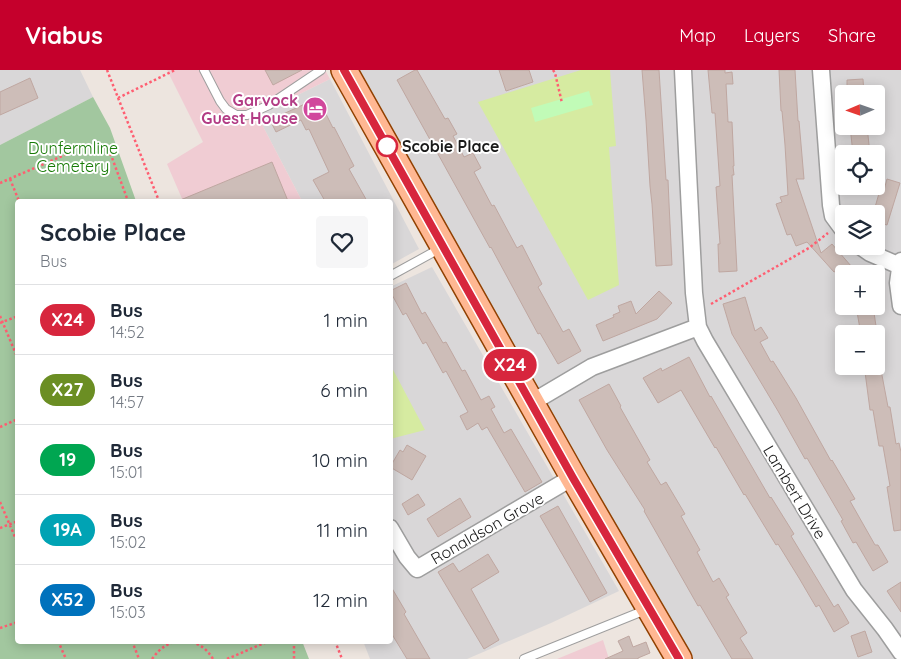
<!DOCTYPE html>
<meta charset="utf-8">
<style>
:root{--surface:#fff;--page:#f6f6f7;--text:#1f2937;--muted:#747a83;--line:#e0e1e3;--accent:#c5002c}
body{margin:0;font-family:Quicksand,sans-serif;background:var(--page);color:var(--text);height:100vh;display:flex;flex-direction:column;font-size:19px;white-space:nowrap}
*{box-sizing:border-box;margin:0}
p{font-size:16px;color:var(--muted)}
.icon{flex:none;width:28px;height:28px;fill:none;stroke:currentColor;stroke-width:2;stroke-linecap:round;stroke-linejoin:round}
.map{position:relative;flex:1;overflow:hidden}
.panel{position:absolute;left:15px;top:129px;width:378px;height:445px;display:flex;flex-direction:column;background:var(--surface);border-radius:5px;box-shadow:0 2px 12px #0003}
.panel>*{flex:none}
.badge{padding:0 10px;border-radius:16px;font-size:18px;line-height:32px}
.needle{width:32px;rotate:268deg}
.tools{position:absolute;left:835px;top:15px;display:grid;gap:10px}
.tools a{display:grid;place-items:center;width:50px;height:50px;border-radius:5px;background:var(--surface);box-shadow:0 2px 12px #0003;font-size:25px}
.map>.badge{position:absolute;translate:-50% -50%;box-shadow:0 0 0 2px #fff}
.round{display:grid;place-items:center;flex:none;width:52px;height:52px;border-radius:5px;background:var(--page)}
.headline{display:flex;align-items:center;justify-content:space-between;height:85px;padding:0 25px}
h1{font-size:24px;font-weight:700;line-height:38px}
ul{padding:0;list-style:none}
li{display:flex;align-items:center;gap:15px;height:70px;padding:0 25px;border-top:1px solid var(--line)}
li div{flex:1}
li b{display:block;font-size:19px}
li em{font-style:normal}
li .badge{min-width:55px;font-weight:700;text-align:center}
header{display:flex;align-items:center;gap:30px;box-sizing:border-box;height:70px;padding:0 25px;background:var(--accent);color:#fff}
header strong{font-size:24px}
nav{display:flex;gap:28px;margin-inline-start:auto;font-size:18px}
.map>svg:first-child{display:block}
.residential{fill:#d9d7d8;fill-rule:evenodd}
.commercial{fill:#f0ccd3}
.grass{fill:#d6eba1}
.cemetery{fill:#a2c79f}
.park{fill:#c1fbb7}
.building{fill:#cdbdb8;stroke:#bfa7a1}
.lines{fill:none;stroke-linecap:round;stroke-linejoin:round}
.lane-casing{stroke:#9e9e9e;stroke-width:10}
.street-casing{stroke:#9e9e9e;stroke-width:19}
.primary-casing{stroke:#914000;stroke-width:28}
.path{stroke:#ff5e71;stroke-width:2.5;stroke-dasharray:2.5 2.5;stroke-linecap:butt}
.lane{stroke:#fff;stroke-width:8}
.street{stroke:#fff;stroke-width:16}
.primary{stroke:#ffb792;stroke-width:25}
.line-casing{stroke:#fff;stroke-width:11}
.line{stroke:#d7263d;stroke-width:8}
.stop-dot{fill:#fff;stroke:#d7263d;stroke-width:2.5}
.labels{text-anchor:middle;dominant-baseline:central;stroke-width:4;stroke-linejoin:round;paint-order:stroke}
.hotel-label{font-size:16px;font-weight:bold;fill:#b23c85;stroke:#fff;text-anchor:end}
.stop-label{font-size:16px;font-weight:bold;fill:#1a1a1a;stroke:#fff;text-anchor:start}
.park-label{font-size:16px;fill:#177b06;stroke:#fff}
.street-label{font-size:16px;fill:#1a1a1a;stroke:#fff}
</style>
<header>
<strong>Viabus</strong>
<nav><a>Map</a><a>Layers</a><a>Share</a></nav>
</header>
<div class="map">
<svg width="901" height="589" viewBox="0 0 901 589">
<rect width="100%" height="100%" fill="#ede5df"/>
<!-- residential -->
<path class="residential" d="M0,0H80L93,27L0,75Z
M360,0H901V589H692L570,383ZM844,24H876V56H844ZM844,84H876V116H844ZM844,144H876V176H844ZM844,204H876V236H844ZM844,264H876V296H844Z
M330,9L419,179L390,195V131H302L257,45Z
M432,197L619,521L551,553L467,589H370L363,571H390V217Z"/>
<!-- commercial -->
<path class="commercial" d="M167,0H325L330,9L257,45L302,131H183L167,94L203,72Z
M603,570L609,589H557Z"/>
<!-- grass -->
<path class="grass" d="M581,0H610L616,76L609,77L619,215L588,230L478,32Z
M390,294L425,360L390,369Z"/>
<!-- cemetery -->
<path class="cemetery" d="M93,27L110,58L136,131H18V571H302L309,589H0V75Z"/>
<!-- park -->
<path class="park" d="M589,21L593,35L535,52L531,38Z"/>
<!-- building -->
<path class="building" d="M265,0H302L273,15Z
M415,0H417L445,49L448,48L457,64L453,66L464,87L473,83L481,98L474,102L492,136L494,135L517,178L522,175L542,214L538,217L563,262L569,259L581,281L558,294L540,263L538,264L518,227L491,177L490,178L397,10Z
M499,0H529L533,12L506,21Z
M642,0H659L666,110H668L669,133L672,195L656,196L652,134L650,116L646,50Z
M708,0H725V3L732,2L733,14H726L728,52H732L734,96H733L734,105H732L737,201L719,202L718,174H720L716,117L720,116L715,43H712Z
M779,0H795L798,51H799L804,109H796L821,183L832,174L858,204H839L836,201L834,202L807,172L796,176L791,164L787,165L776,134L782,132L780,127L788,125L785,75L782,41H781Z
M30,8L38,28L0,45V22Z
M863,9L864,24H847V10Z
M318,28L333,58L334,57L354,96L349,99L367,131H325L313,110L329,102L309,59L306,60L301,50L276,62L270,50Z
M850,56H867L870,84H853Z
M272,92L288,131H178Z
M887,109L900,113L887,155L876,152V144H873L880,120H884Z
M406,213L422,244L425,242L443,273L446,272L462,301L465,300L481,330L489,326L495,337L491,339L504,363L511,359L542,412L525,422L487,357L482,360L478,353L467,360L460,346L468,342L446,301L443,303L426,272L423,274L406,243L403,245L390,221Z
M659,221L672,233L657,249L603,271L596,255L614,247L613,245L620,242L618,236L631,231L636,244Z
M745,227L755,261L761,257L768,268L760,272L771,292L773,291L796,328L831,391L832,390L855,429L850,431L875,475H878L888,492L873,501L856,472L853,473L841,451L843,450L807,388L805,389L778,341L732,264L723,234Z
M856,236H873L876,256L860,259Z
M689,287L710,327L711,326L770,428L771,427L794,464L791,466L834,537L838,534L849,553L834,562L819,535L816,537L799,508L778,474L776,475L745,424L744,425L716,377L715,378L681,320L658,333L643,308L661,298L662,301Z
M881,300L888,337H890L896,374L899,373L901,382V460L894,461L887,417L890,416L883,376H879L873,340H870L865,302Z
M609,314L621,336L620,337L650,390L647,392L661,415L666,412L685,444L681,446L700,480L697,482L713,512L719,508L729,525L726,527L747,563L740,568L753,589H732L700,535L698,536L644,441L645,440L607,380L579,330Z
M407,375L426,386L412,410L390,397L400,380L403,382Z
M418,424L425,435L408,445L402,434Z
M460,428L471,447L438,467L427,449Z
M558,436L607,523L590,532L540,446Z
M488,484L499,502L471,519L499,570L484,579L438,502L453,493L459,502Z
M901,512V542L887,521Z
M390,515L406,542L404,544L430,589H407L390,561Z
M865,561L872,582L858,587L851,566Z
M629,566L633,577L646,572L650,583L638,588V589H605L623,581L618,571Z"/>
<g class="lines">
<defs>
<path id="lane" d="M204,0L220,31L226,39L236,45H247L269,35L321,0
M390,206L441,178
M524,589L648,539"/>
<path id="street" d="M683,0L694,223L698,257L705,271L854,520L885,559L901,582
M821,0L831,135L833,146L844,161
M860,176L870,183L900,196
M901,191L898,213L901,236
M531,333L592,297L698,257
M390,458L407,487L417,499L573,407"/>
<path id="primary" d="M344,0L573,407L679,589"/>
</defs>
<!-- lane casing -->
<use href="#lane" class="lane-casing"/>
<!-- street casing -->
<use href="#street" class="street-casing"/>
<!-- primary casing -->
<use href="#primary" class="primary-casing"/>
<!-- path -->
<path class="path" d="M107,0L159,131
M553,0L555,3L562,33
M118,28L175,0
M10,109L19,131
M0,113L85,76H99L111,85L128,131
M711,234L809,178L828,163
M0,246L18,289
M0,253L18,246
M0,357L18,349
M0,432L18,474
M0,458L18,451
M0,558L18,552
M58,571L66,589
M132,571L139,589
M187,571C199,573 207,579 213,589
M294,571V589
M335,571L342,589
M152,589C159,579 167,573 179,571
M227,589L269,571"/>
<!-- lane -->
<use href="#lane" class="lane"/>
<!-- street -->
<use href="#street" class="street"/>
<!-- primary -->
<use href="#primary" class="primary"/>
</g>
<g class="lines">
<defs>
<path id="line" d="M344,0L573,408L679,589"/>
</defs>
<!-- line casing -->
<use href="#line" class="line-casing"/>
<!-- line -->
<use href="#line" class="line"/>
</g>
<!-- icons -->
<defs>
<symbol id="hotel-disc" viewBox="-11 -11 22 22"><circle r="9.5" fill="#d1479c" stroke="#fff"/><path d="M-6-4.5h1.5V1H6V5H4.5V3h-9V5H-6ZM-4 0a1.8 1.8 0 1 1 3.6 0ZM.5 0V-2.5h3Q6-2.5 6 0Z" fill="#fff"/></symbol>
</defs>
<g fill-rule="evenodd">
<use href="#hotel-disc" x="301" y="25" width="28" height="28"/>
</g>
<!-- markers -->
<circle class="stop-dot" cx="387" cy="76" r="10"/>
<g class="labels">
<!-- hotel labels -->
<g class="hotel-label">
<text x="298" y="30">Garvock<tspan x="298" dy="18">Guest House</tspan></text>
</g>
<!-- stop labels -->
<g class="stop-label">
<text x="402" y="76">Scobie Place</text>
</g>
<!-- park labels -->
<g class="park-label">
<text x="73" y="78">Dunfermline<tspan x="73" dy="18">Cemetery</tspan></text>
</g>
<!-- street labels -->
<g class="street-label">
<text transform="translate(795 422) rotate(59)">Lambert Drive</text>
<text transform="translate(487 458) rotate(-30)">Ronaldson Grove</text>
</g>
</g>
</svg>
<div class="tools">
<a><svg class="needle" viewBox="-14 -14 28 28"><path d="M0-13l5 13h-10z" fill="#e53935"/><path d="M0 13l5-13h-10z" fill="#747a83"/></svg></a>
<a><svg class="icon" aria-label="locate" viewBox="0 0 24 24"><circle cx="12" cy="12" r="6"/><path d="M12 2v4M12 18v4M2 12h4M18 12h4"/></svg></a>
<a><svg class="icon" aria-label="layers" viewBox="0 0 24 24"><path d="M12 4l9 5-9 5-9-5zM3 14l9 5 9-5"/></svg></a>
<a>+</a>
<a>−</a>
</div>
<b class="badge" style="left:510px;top:295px;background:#d7263d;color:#fff">X24</b>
<section class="panel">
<div class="headline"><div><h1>Scobie Place</h1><p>Bus</p></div><a class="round"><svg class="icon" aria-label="heart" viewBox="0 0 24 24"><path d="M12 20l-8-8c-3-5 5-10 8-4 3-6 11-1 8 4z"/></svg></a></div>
<ul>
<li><span class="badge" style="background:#d7263d;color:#fff">X24</span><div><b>Bus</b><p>14:52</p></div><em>1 min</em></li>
<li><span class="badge" style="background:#6b8e23;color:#fff">X27</span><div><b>Bus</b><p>14:57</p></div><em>6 min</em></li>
<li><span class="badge" style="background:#00a651;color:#fff">19</span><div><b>Bus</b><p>15:01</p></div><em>10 min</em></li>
<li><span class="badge" style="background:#00a3b4;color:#fff">19A</span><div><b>Bus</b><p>15:02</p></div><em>11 min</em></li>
<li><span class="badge" style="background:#0072bc;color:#fff">X52</span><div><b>Bus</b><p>15:03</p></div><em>12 min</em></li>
</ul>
</section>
</div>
